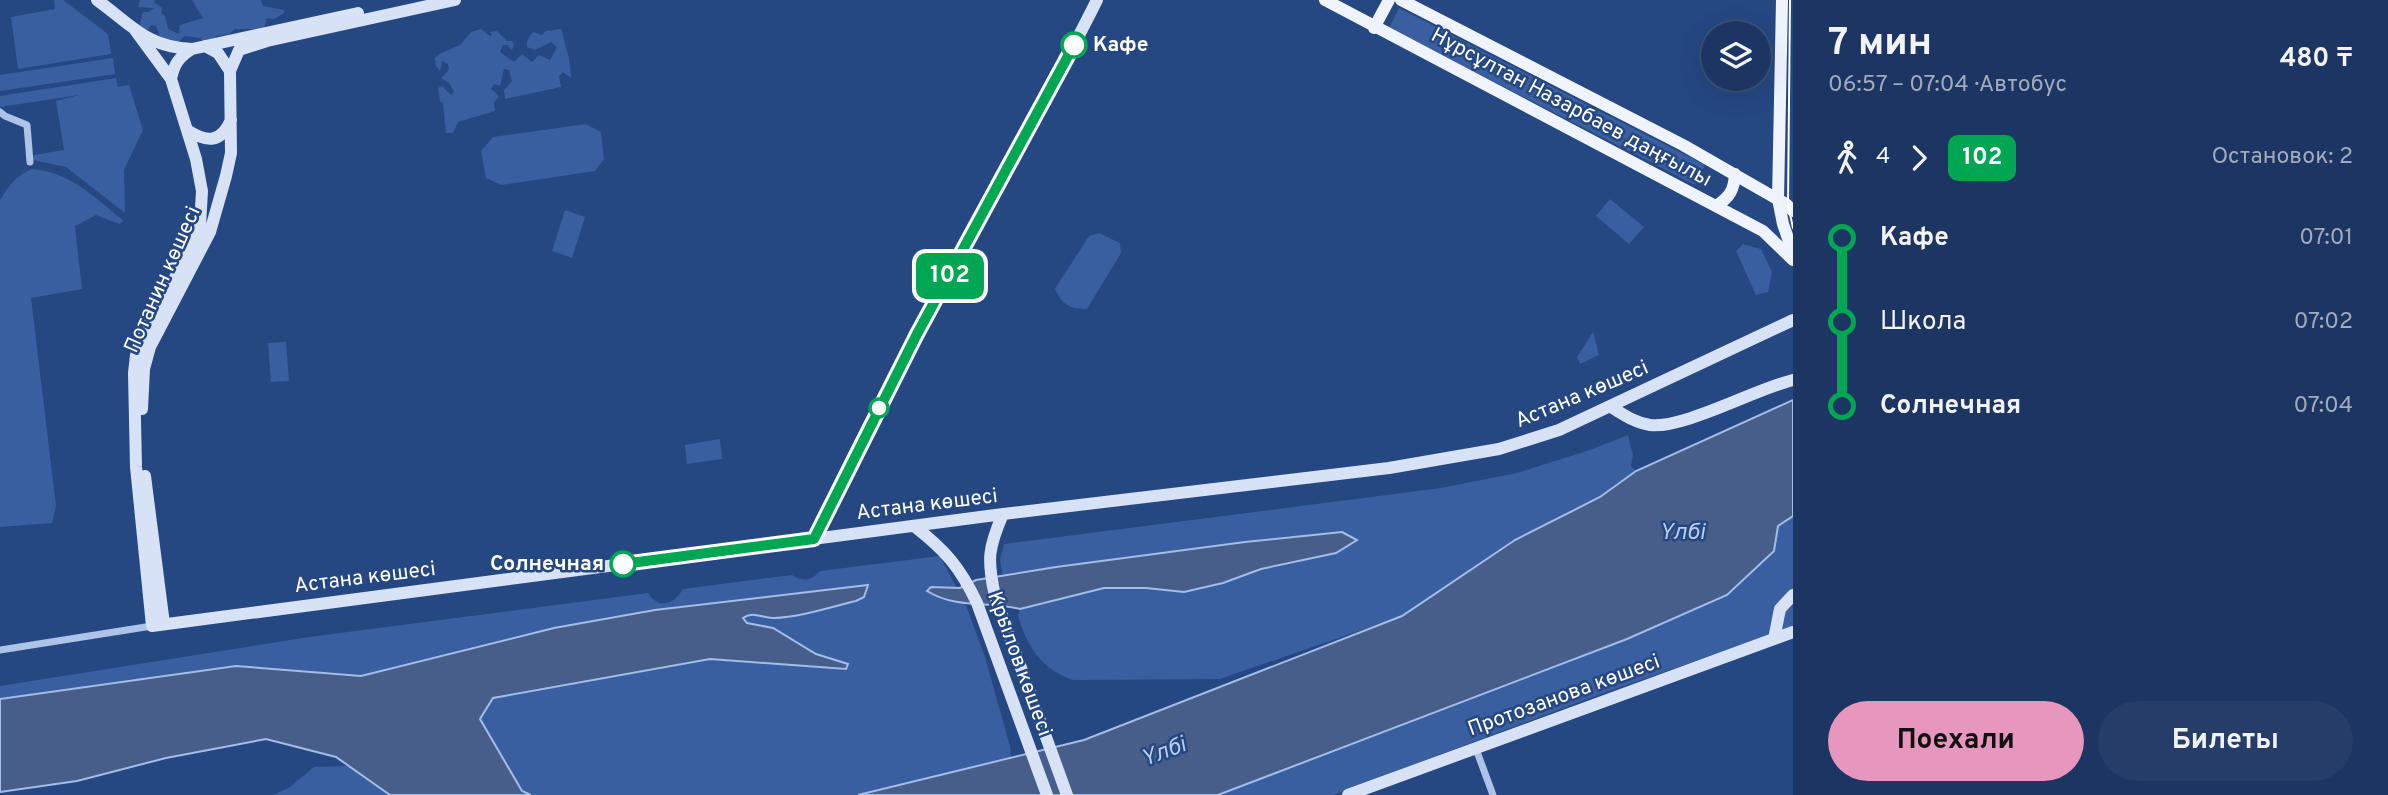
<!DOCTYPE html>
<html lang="ru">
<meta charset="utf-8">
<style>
:root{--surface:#1c3562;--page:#253d68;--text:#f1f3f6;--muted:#a0abbe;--line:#3a5077;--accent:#e797bd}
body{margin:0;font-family:Overpass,sans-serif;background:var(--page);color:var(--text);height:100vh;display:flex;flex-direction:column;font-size:26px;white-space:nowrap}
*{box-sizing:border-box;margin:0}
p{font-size:23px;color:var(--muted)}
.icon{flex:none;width:38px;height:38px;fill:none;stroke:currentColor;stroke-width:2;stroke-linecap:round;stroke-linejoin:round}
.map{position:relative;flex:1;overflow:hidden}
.sheet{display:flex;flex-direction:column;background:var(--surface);width:595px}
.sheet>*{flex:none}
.badge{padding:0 14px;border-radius:10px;font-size:24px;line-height:46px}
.tools{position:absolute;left:1701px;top:21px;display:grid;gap:14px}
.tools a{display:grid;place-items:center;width:70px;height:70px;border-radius:50%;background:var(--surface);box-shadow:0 7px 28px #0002,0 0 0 2px var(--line);font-size:35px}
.map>.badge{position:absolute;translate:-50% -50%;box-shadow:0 0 0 4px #fff}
.legs{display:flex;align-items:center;gap:10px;height:77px;padding:0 35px;font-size:23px}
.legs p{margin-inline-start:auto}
.head{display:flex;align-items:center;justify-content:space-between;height:119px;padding:0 35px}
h1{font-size:38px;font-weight:700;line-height:52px}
.cta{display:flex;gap:14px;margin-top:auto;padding:14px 35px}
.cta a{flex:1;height:80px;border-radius:42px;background:var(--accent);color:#111;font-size:28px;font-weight:700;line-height:80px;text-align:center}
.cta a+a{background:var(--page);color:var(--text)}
ul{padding:0 35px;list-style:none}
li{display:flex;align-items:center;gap:24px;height:84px;font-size:26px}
li i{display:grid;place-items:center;width:10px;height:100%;margin:0 9px;background:currentColor}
li i::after{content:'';width:18px;height:18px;margin:-9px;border:5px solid;border-radius:50%;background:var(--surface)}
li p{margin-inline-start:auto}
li:first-child i{background:linear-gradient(#0000 50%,currentColor 0)}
li:last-child i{background:linear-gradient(currentColor 50%,#0000 0)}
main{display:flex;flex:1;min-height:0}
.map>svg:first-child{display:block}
.green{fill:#3a5fa0}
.water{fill:#475e8a;stroke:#a2bde8;stroke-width:2}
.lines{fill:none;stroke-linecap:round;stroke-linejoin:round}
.street{stroke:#adc3e7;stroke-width:7}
.secondary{stroke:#d7e2f6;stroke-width:12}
.primary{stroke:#eff3fd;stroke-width:12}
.tram{stroke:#fff;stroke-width:2}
.line-1-casing{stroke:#fff;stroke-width:16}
.line-1{stroke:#00a651;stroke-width:10}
.stop-1-dot{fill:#fff;stroke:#00a651;stroke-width:3.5}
.labels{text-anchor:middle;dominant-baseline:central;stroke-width:5;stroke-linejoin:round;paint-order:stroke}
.stop-label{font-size:21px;font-weight:bold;fill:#fff;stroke:#254782;text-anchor:start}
.street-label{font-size:21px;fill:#fff;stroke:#254782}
.water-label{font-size:23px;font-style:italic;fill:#b9cdef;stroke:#254782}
</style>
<main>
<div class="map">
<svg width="1793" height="795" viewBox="0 0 1793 795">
<rect width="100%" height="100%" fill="#254782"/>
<!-- green -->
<path class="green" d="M54,0H63L108,34L111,54L18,69L11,17L55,9Z
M140,0H155L154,2L162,8L161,13L165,16L168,29L179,34L180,25L203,18L192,0H261L263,6L284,10V13L274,19L267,18L264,29H235L229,34L216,36L215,40L204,45L201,38L185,36L176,44L160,37L156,26L151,25L147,31L139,26L143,12H148L154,8L138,7Z
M1399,8L1705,165L1695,185L1389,28Z
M481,29L490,36L492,35L490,32L497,31L507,41H512L514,45L512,50L507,45H503L500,52L514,62L522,54L532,62L539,55L550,60L557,47L551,42L535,50L527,47V41L533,32L542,35L546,31L561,29L569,58L571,78L563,72L559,76L561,87L505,99L504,90L512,81L509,70L504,69L500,86L494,84L491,89L499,96L494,103L495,111L458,122L453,133H446L443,103L440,101L438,88L442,86L451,95L454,92L449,83L441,78L449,70L448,64L442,61L440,71L436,66L435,58L439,54L460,45L471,32Z
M113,58L115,74L0,91V75Z
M116,78L118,87L129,85L143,130L124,170L125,213L66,167L32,160L34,155L64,150L56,101L79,95L0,107V96Z
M586,124L601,132L604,159L595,171L501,185L486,178L481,151L493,137Z
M32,169C71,172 95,198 124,221L119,224L96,215L75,226L82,289L31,298L56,506L52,523L0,527V200C9,186 16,175 32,169Z
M1610,199L1644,227L1629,244L1596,216Z
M565,210L585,217L572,258L552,251Z
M1099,233L1120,243L1121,253L1087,309C1070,309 1062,305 1055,289L1089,236Z
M1743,244L1761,249L1772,272L1768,292L1756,295L1736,251Z
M1593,332L1599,355L1580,364L1577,357Z
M286,342L289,381L271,382L268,343Z
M1628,435L1633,455L1631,466L1636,471L1600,497L1515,540L1402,616L1220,679L1074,680C1043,671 1026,646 1018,615L1020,609L1104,588H1146L1184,592L1223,583L1261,569L1336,553L1356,540L1342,532C1229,544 1115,557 1003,577L1000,560L1004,544L1441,488L1517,473L1590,450Z
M720,439L722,459L687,464L685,445Z
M1793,516V627L1604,693L1333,795H1218L1627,639L1727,595L1778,526Z
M940,556L967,608L985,657L1010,746L1011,758L858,795H531L522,791L480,719L493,698L710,659L846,669L847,664L816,654L773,628L747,623L743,618C754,611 762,618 774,618C809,617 837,601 867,585L655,610L554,628L361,676L236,666L0,699V686L309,637L648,593C660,610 673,605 683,589L792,575C803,582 811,581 820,571Z
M349,766L390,795H273L290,787L314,767Z"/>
<!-- water -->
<path class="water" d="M1793,400V516L1778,526L1774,551L1727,595L1627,639L1218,795H858L1084,740L1402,616L1515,540L1600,497L1636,471Z
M1342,532L1357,540L1336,553L1261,569L1223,583L1184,592L1146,588H1104L1020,609C989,601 956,609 927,591L931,587L960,588L976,580L1056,567L1245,542Z
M868,585L864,597L856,601C829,607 802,617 774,618C763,619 754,610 743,618L747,623L773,628L816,654L848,664L846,669L710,659L493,698L480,719L522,791L531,795H390L336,757L266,739L166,758L77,781L0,792V699L236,666L361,676L554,628L655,610Z"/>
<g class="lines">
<!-- street -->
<path class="street" d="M0,112L5,116L27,125L30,162
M0,650L152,626
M1476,749L1493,795"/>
<!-- secondary -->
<path class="secondary" d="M97,0C132,25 146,47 192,49L358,13
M135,30L171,79L196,159L202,191L200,226L194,244L141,338L136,355L134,373L136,467L152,626L1003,514L1389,468L1499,449L1559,430L1793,320
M205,46L218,53L230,71
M171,79C174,64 179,57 192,49
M187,130C207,143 221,143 231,120
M1611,407C1623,414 1635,423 1650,425C1684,429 1755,389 1793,380
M142,409L144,369L150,347L210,232L226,176L231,153L230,71L239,50L267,41L455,0
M145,476L164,624
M1003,514C988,548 987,560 995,596L1067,795
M914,526C945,550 960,567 977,603L1047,795
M814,539C898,354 1006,182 1097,0
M1774,639L1780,609L1793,595
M1348,795L1793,632"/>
<!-- primary -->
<path class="primary" d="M1325,0L1763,231L1793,260
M1401,0L1683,145L1786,204L1793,211
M1782,0L1778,199L1783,224L1793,253
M1374,28L1389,0
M1716,206C1730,197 1734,190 1735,174"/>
<!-- tram -->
<path class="tram" d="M1790,0L1788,205L1793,228"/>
</g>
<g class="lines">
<defs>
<path id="line-1" d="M623,564L814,539L917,334L1074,45"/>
</defs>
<!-- line-1 casing -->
<use href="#line-1" class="line-1-casing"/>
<!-- line-1 -->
<use href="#line-1" class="line-1"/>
</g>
<!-- markers -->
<g class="stop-1-dot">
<circle cx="1074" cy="45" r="12"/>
<circle cx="879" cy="408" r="9"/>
<circle cx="623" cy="564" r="12"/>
</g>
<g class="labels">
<!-- stop labels -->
<g class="stop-label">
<text x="1093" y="45">Кафе</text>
<text x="604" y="564" text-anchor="end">Солнечная</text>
</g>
<!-- street labels -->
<g class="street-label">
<text transform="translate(1571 108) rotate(28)">Нұрсұлтан Назарбаев даңғылы</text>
<text transform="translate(163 280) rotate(-66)">Потанин көшесі</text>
<text transform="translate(1582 395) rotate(-23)">Астана көшесі</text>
<text transform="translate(927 505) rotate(-7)">Астана көшесі</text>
<text transform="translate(365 578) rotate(-7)">Астана көшесі</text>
<text transform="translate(1019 664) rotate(70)">Крылов көшесі</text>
<text transform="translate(1564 696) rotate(-20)">Протозанова көшесі</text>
</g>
<!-- water labels -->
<g class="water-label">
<text x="1682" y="533">Үлбі</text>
<text transform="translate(1164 753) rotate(-21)">Үлбі</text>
</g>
</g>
</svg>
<div class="tools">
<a><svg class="icon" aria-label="layers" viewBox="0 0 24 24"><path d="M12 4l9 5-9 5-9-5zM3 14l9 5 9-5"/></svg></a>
</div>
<b class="badge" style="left:950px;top:276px;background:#00a651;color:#fff">102</b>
</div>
<section class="sheet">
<div class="head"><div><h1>7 мин</h1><p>06:57 – 07:04 · Автобус</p></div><b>480 ₸</b></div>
<div class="legs"><svg class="icon" aria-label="walk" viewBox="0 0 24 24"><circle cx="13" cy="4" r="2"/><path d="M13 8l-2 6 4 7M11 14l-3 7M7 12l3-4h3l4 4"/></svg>4<svg class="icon" aria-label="forward" viewBox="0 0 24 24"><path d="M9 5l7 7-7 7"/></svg><b class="badge" style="background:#00a651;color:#fff">102</b><p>Остановок: 2</p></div>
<ul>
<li><i style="color:#00a651"></i><b>Кафе</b><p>07:01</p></li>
<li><i style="color:#00a651"></i><span>Школа</span><p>07:02</p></li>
<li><i style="color:#00a651"></i><b>Солнечная</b><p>07:04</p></li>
</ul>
<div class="cta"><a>Поехали</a><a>Билеты</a></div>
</section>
</main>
